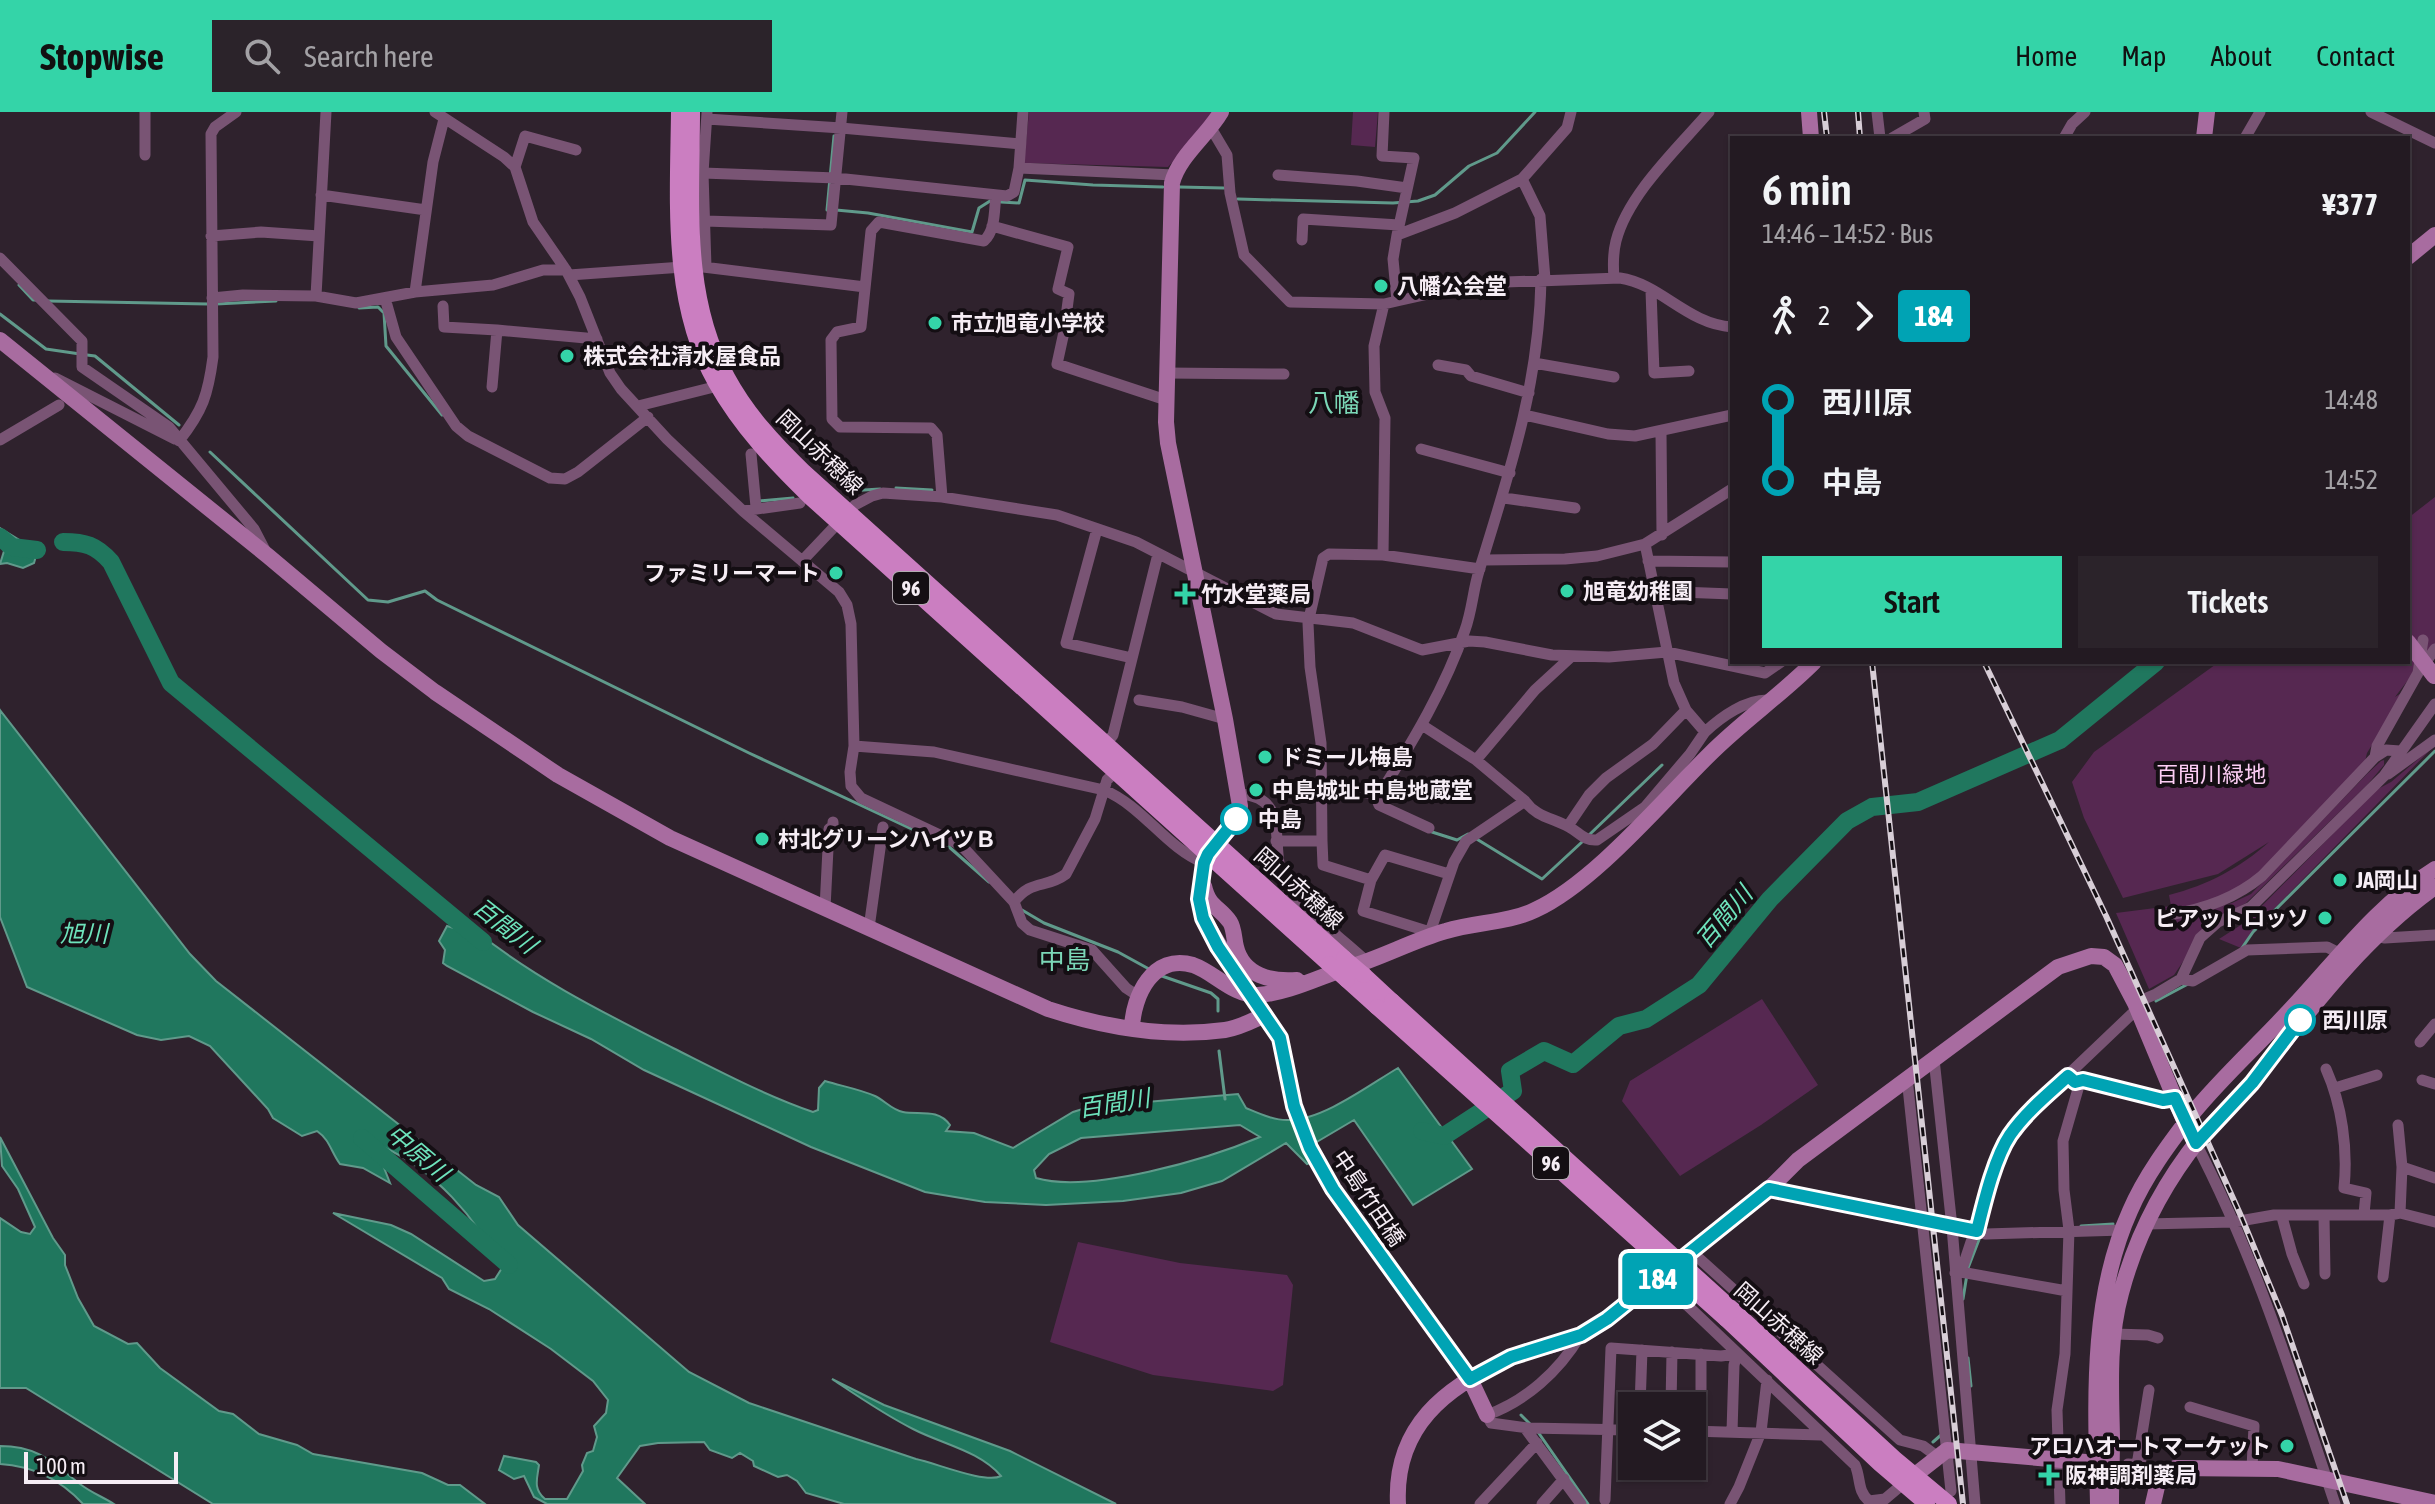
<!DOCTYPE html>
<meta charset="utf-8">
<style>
:root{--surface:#231a22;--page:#2b232a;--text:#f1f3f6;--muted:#a3a1a5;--line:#403840;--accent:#34d4a8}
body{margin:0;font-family:"Asap Condensed","Noto Sans JP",sans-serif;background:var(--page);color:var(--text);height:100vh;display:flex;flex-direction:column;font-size:30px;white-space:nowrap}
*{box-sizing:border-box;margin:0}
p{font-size:26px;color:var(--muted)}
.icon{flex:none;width:44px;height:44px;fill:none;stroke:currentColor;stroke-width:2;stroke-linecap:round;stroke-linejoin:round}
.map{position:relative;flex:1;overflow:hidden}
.side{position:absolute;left:1730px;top:24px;width:680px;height:528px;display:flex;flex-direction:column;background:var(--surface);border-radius:0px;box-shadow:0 2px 6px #0004,0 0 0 2px var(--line)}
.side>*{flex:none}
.badge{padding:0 16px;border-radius:6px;font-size:28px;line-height:52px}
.fabs{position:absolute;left:1618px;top:1280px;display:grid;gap:16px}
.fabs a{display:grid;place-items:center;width:88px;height:88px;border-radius:0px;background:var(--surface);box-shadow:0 2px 6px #0004,0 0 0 2px var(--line);font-size:40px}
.scale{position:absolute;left:24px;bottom:20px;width:154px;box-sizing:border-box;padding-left:8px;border:4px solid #f6edf5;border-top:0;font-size:22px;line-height:28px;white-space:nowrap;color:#f6edf5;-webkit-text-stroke:6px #140e13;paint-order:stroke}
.map>.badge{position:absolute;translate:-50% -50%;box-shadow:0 0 0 4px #fff}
.legs{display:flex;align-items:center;gap:12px;height:88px;padding:0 32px;font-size:26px}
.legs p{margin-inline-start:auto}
.summary{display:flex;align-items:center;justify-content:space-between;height:136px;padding:0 32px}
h1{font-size:44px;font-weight:600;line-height:60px}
.primary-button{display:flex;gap:16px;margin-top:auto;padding:16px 32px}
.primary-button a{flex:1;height:92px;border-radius:0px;background:var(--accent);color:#111;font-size:32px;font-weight:600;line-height:92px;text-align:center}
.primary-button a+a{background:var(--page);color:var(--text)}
ul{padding:0 32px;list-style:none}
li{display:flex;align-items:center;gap:28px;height:80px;font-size:30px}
li i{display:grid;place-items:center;width:12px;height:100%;margin:0 10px;background:currentColor}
li i::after{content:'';width:20px;height:20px;margin:-10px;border:6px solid;border-radius:50%;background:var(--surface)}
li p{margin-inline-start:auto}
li:first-child i{background:linear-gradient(#0000 50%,currentColor 0)}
li:last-child i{background:linear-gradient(currentColor 50%,#0000 0)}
header{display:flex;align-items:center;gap:48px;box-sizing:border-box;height:112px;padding:0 40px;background:var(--accent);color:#111}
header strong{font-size:38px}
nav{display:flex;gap:44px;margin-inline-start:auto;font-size:28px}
.search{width:560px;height:72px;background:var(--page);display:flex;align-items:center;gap:20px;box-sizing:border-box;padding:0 28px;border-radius:0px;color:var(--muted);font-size:30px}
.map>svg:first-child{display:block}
.green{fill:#562851}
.water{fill:#20775e;stroke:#609a8b;stroke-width:2;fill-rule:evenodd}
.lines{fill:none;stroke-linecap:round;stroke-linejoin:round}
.stream{stroke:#609a8b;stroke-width:3}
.river{stroke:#20775e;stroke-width:18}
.street{stroke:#795474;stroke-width:11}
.secondary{stroke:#a86ca0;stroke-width:16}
.primary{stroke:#cb7ec1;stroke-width:16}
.rail-casing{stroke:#d8ced7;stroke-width:6}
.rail{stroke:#140e13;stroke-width:3;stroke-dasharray:9;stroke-linecap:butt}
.secondary-bridge{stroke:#a86ca0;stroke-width:16}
.primary-bridge{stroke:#cb7ec1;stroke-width:16}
.line-1-casing{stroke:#fff;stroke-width:18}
.line-1{stroke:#00a3b4;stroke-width:12}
.poi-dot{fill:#34d4a8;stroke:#140e13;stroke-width:3}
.stop-1-dot{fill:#fff;stroke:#00a3b4;stroke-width:4}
.labels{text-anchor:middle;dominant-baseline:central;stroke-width:8;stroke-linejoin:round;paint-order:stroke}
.shield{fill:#140e13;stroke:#b2aab1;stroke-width:2}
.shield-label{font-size:20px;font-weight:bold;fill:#f6edf5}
.poi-label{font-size:22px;font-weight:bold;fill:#f6edf5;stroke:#140e13;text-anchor:start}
.street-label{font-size:22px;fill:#f6edf5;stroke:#140e13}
.park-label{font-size:22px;fill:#fdcef5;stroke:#140e13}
.stop-label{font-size:22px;font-weight:bold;fill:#f6edf5;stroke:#140e13;text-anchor:start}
.water-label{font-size:24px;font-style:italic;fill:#6ee3bc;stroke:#140e13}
.quarter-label{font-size:26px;fill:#7bd7b7;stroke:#140e13}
</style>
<header>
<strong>Stopwise</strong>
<div class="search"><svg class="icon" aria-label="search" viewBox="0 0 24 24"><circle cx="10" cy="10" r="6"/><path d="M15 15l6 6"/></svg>Search here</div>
<nav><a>Home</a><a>Map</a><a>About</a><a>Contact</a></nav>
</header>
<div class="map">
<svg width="2435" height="1392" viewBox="0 0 2435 1392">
<rect width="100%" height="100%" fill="#2f222d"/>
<!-- green -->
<path class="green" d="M1029,0H1213L1207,11L1168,55L1024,51Z
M1353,0H1378L1375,35L1351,33Z
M2435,385V533L2395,585L2406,578L2367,641L2364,654L2261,762L2187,804L2232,791L2251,782L2367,662L2381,649L2384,648V653L2367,673L2246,791L2209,811L2174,863L2149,877L2116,801L2171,794L2169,783C2208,773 2240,756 2269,730L2218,762L2123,786L2084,706L2072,670L2094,640L2219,550H2408V406Z
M2435,633L2257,814L2241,836L2219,827L2247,809L2376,678L2391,670Z
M1762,887L1818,973L1761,1013L1680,1064L1622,989L1630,969Z
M1078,1130L1180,1151L1287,1163L1293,1173L1283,1273L1273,1279L1153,1263L1050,1230Z"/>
<!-- water -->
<path class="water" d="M0,416L34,437L36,444L34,451L23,456L7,451L0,452L4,439L0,432Z
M0,598L190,842L216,869L476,1073L499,1085L518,1113L689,1260L749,1291L916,1347C936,1351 985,1372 1001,1364C980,1339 942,1332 913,1317C885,1303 859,1285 832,1267L884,1293L1010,1339L1116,1392H844L806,1381L797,1369L787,1363L778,1365L754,1354L753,1349L740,1341L732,1346L710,1338L704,1330L658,1331L640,1334L617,1366L645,1392H547L534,1385L524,1364L514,1367L499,1358L504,1344L536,1350L539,1353C537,1367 533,1377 545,1387H567L583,1359L582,1353L587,1341L593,1339L597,1325L594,1314L606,1301L608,1288L593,1269L551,1237L489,1197L449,1177L442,1166L333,1101L391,1113L411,1122L484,1169L495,1167L502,1156C476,1106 435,1058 383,1035L379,1037V1043L390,1071L363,1056L340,1052C331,1040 330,1028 317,1019L302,1024L273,1006L268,997L210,934L189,924L161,928L137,923L27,875L0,805Z
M468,813C532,865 600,899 673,936C719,959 764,983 813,1000L818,998L819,976L825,969C841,974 859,977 875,984C884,988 892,998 903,1000C919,1003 938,996 950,1013L946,1019L974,1021L1013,1036L1073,1000L1089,995L1238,982L1246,996C1258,1001 1275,1009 1289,1008C1323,1008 1369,973 1398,956L1472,1057L1413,1093L1354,1008L1315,1031L1313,1050L1307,1052L1286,1031L1222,1069L1181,1081L1123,1089L1046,1093L985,1090L925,1080L811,1035L644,958L591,927L533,900L447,854L443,851L445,838L439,829L447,814L460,818ZM1240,1013L1260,1025C1208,1047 1090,1082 1036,1066L1034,1058L1049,1042L1081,1026Z
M0,1025L53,1126L65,1143V1153L78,1186L94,1214L128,1232L137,1231L160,1256L219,1299L233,1302L259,1322L297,1333L313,1342L422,1361L448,1373H460L485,1392H213L26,1276H0V1106L21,1120L30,1122L35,1115L18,1077L2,1054Z
M0,1334C38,1334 52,1350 80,1372C90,1380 103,1385 114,1392H83C61,1368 32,1354 0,1352Z"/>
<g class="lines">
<!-- stream -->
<path class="stream" d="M1179,75L1224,76
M1238,87L1393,91L1418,89L1435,83L1469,54L1497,41L1535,0
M1001,90L1019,91L1025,68L1093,73L1163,75
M829,98H827L834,24
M836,98L868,101L972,120L979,96L990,89
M19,173L33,188H36
M48,189L208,192
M216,192L276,189
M359,196L378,195L384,201L386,234L442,303
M0,202L46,237L80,242
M87,243L95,244L179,313
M210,340L368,488L388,490L425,479L437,488L749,641L948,734L989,770
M896,376L932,378
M848,379L880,377
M759,389L793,386
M1289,670L1316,672
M1432,720L1457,728L1468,722
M1589,723L1662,653
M1475,726L1542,767L1582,730
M1022,798L1044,811L1118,840L1149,857
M2242,836L2253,820L2435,639
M1159,863L1211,881L1218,887V899
M2156,889L2188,872
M1219,939L1225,987
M2081,1114L2113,1112
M1983,1118L1995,1075
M1963,1187L1968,1156L1980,1125
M1968,1246L1971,1274
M1521,1303L1530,1312
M1538,1320L1588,1392
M1933,1330L1941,1323"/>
<!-- river -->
<path class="river" d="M0,425L12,435L37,438
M63,430C85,430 96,433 111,450L171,571L483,830
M1422,1019L1444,1024L1513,979L1510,959L1544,939L1573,952L1619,914L1646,907L1699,873L1770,787L1847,709L1872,695L1918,690L2060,628L2156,550
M362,1026L509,1153"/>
<!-- street -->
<path class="street" d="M145,0V43
M435,0L504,45L515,55L533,110L566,158L580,185L610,261L621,277L667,327L743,399L839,480L847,493L851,512L854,634L850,660L851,674L861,686L961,733L1014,790L1022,811L1030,818L1092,838L1126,876L1138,884
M1384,0L1382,44L1414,46L1397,123
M1877,0L1880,26
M2371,0L2435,31
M707,7L841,16L1020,32
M1211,16L1227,43L1230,81L1244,143L1290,190L1384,192L1397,189L1393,147L1397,123L1455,101L1522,67L1567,16L1571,0
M1892,26L1925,7L1924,0
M2064,26L2072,12L2085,0
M2245,26L2260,0
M515,55L525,24L576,38
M1019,56L1174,63
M703,61L836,66L1007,84L1014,80L1019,56L1023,0
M1278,63L1357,69L1407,76
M1522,67L1540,104L1545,167
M321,83L426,98
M705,109L831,113L842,0
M992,114L1068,135L1058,177L1069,182L1064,220L1057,252L1166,288
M211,124L261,120L319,124
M1302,128L1303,107L1399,113
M0,146L82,229V255L169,315L254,417L266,440
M695,154L865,175
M706,155L703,61L707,1
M569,163L683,155
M1614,166C1613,154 1613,141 1616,129C1628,82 1678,36 1709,0
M1651,179L1654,261L1689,259
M415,180L433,50L444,7
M316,184L326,0
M212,186L243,183L316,184L356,191L415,180L493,173L543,158H566
M385,186L396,225L456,314L468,324L550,366L565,367L578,360L648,305
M1397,189L1478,171L1620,166C1661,172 1687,212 1732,215
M443,194L444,215L497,218
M1534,251L1614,265
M1438,253L1466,258L1471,264L1529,281
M1166,261L1284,262
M55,266L175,327
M492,275L497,218L597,227
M638,294L718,274
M1525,303L1608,322L1635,324L1732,303
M1661,320L1662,423
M0,328L59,293
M179,329C203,298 208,283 213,245L211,22L215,15L236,0
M1421,337L1510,361
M751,342L756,395
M942,385L937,323L931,316L840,315L832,307L831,228L837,220L861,215L871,119L879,110L984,129C996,118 994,97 996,83
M1504,386L1575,396
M743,399L800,391
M1097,417L1066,531L1132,546
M1645,432L1732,377
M1383,443L1385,306L1375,280L1374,234L1384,192
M1484,448L1565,447L1597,444L1645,432L1674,571L1686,598L1705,620C1721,605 1746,587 1769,588
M802,449L855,393L872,384L883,381L942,385L1057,403L1136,430L1276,502L1353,511L1422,538L1469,529L1485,530L1552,543L1609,545L1667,540L1765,561L1781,550
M1648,449L1732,450
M1654,479L1732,482
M2423,554L2435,537
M1139,588L1182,595L1225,607
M1422,613L1476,648L1525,689C1536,705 1553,706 1569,715C1580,721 1584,729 1597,728L1645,695L1650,702
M1105,633L1113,623L1158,442
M854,634L934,640L1104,678C1144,695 1165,735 1204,751
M2375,645L2377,634L2418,561L2423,528
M1476,648L1535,578L1572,544
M2388,662L2435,628
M1323,678L1345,676L1375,683L1381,680C1413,629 1445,576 1465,518C1472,499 1473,478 1479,459C1510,359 1539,273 1541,167
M1239,682C1293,685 1268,734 1284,768C1293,789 1348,832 1367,850
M1375,683L1379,693L1429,716
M1645,695L1690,642L1705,620
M1568,714L1589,683L1606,666L1653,632L1686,598
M1276,729H1322L1321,631L1310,555L1308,511L1323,446L1329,442L1383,443L1480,457
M1322,729L1323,753L1371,768L1385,743L1449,762
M1371,768L1363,799L1430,820
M1014,790C1031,767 1046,777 1066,762L1095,707L1107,668L1115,660
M825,796L829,717L833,714V710
M2168,803C2201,798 2236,786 2262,764L2375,645L2386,638L2400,639
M869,816L883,715
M2375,824L2385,826L2435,823
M1428,826L1454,750L1466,729L1525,689
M2181,867L2193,869L2247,838L2327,835L2339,841
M2135,891L2156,882L2181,867L2200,826L2218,810L2251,795L2384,664L2435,592
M2420,930L2435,912
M1934,947L1952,1115L1975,1392
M2326,957C2342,993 2348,1037 2344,1076L2366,1081L2364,1102
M1907,966L1951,1379
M2422,968L2435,972
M2075,970L2083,968L2163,988L2175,986
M2335,976L2377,963
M2185,1011C2251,1131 2292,1263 2335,1392
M2398,1013L2402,1055L2400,1101
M2402,1055L2435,1066
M1769,1077L1986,1122L2123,1118
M2324,1104L2325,1162
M2282,1105L2292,1142L2304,1172
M2146,1112L2234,1110L2274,1103H2390L2400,1101L2435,1110
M1692,1140L1900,1328L1923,1334L1938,1345
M1961,1160L2067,1179
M1955,1161L1961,1160L1999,1046L2010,1024L2032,997L2137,897
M2383,1165L2390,1103
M1654,1170L1688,1194L1855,1353C1861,1366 1857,1379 1869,1389L1885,1387L1904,1371
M2113,1222L2148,1223L2158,1226
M1580,1224C1559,1259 1526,1289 1487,1303L1491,1311L1528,1316L1632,1318
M1640,1294L1642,1238
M1671,1294L1672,1240
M2190,1295L2254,1314L2252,1356
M1525,1316L1581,1392
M1692,1319L1821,1323
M1701,1319V1242
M2128,1352L2143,1353L2159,1366
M2137,1353L2149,1278
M1605,1388L1611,1236L1721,1244L1737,1242L1734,1253L1732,1320
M1480,1392L1537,1331
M1542,1392L1564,1367
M1730,1392L1739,1375L1761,1320L1767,1268
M2060,1392L2057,1298L2065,1242L2069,1118L2064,1078L2063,1029L2078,977L2068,964"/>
<!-- secondary -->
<path class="secondary" d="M1221,0C1207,24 1179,44 1172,71L1166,310L1168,331L1225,607L1240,694L1232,714L1208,742L1204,751L1199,787L1203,806L1236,861
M1809,0L1811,26
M2204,26L2207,0
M2408,145L2435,123
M0,228L268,444L381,539L435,580L558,663L670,726L1048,897C1103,915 1166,926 1225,918C1239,916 1252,909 1265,903
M1204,774C1209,796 1219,794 1230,810C1234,816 1234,827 1236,835C1243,864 1272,870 1297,868
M1261,897L1280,926L1294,994L1310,1036L1333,1077L1470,1267L1487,1303
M1132,916C1133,884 1153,841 1193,853C1214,860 1233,884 1258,883C1289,881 1321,864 1350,855C1383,845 1414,828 1446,819C1475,810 1508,811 1535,798C1594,771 1662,689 1710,642C1743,609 1781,583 1814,550
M1906,1370L1947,1338L2097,1351
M1398,1392C1394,1315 1445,1275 1510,1246C1532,1236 1558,1234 1581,1223C1590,1219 1598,1213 1607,1207L1769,1077L1798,1048L2058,855L2091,844L2104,845L2115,853L2135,891L2185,1011
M2098,1392C2096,1295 2089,1190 2130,1099C2145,1064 2169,1032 2192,1002C2222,965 2259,932 2292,896C2337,848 2377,793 2435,757
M2111,1392C2111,1370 2112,1348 2112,1325C2111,1277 2108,1228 2121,1181C2136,1125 2164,1071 2200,1026C2217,1005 2238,989 2254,968C2309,899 2362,827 2435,775
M2153,1392L2159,1366L2175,1356L2278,1357L2435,1391"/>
<!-- primary -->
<path class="primary" d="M679,0C678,89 670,191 716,271C741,315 774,350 810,385L1329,852
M692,0C692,87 682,186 727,265C747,302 774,331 804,360L1344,846
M1364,863L1392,889
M1347,868L1377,895
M1733,1198L1895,1347L1949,1392
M1726,1207L1880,1352L1927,1392"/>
<defs>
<path id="rail" d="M1824,0L1827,26
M1858,0L1860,26
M1872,550L1963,1392
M1984,550L2106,804L2241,1104L2282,1203L2347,1392"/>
</defs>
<!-- rail casing -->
<use href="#rail" class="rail-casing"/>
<!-- rail -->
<use href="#rail" class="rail"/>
<!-- secondary-bridge -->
<path class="secondary-bridge" d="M2408,530L2434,564
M1236,861L1258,893"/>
<!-- primary-bridge -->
<path class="primary-bridge" d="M1344,846L1364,863
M1329,852L1347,868
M1392,889L1733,1198
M1377,895L1726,1207"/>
</g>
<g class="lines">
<defs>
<path id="line-1" d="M1236,707L1208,742L1204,751L1199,787L1203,806L1218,835L1280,926L1294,994L1310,1036L1333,1077L1470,1267L1511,1245L1581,1223L1607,1207L1769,1077L1977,1119C1984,1091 1994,1047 2010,1023C2026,1000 2048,982 2068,964L2075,970L2083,968L2163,988L2175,986L2196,1031L2252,971L2300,908"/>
</defs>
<!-- line-1 casing -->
<use href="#line-1" class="line-1-casing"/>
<!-- line-1 -->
<use href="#line-1" class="line-1"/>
</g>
<!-- markers -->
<g class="poi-dot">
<circle cx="1381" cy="174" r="8"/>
<circle cx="935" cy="211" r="8"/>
<circle cx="567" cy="244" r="8"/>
<circle cx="836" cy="461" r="8"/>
<circle cx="1567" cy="479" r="8"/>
<path d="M1181 470h8v8h8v8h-8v8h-8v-8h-8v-8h8z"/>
<circle cx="1265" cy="645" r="8"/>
<circle cx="1256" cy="678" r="8"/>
<circle cx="762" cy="727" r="8"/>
<circle cx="2340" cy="768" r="8"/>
<circle cx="2325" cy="806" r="8"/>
<circle cx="2287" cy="1334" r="8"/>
<path d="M2045 1351h8v8h8v8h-8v8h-8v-8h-8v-8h8z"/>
</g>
<g class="stop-1-dot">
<circle cx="1236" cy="707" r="14"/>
<circle cx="2300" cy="908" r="14"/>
</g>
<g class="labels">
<!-- shield labels -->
<g class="shield">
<rect x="893" y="460" width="36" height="32" rx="6"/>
<rect x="1533" y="1035" width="36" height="32" rx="6"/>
</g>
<g class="shield-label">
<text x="911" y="476">96</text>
<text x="1551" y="1051">96</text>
</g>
<!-- poi labels -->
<g class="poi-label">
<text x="1397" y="174">八幡公会堂</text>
<text x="951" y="211">市立旭竜小学校</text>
<text x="583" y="244">株式会社清水屋食品</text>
<text x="820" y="461" text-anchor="end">ファミリーマート</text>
<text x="1583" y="479">旭竜幼稚園</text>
<text x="1201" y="482">竹水堂薬局</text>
<text x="1281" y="645">ドミール梅島</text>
<text x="1272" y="678">中島城址 中島地蔵堂</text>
<text x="778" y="727">村北グリーンハイツＢ</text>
<text x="2356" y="768">JA岡山</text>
<text x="2309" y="806" text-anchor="end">ピアットロッソ</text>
<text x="2271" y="1334" text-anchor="end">アロハオートマーケット</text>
<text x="2065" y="1363">阪神調剤薬局</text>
</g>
<!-- street labels -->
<g class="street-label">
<text transform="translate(820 340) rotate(44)">岡山赤穂線</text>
<text transform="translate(1299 776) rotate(42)">岡山赤穂線</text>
<text transform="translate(1369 1086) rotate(56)">中島竹田橋</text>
<text transform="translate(1779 1211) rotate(42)">岡山赤穂線</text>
</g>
<!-- park labels -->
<g class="park-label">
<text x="2211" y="662">百間川緑地</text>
</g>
<!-- stop labels -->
<g class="stop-label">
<text x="1258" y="707">中島</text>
<text x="2322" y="908">西川原</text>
</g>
<!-- water labels -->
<g class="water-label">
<text transform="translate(1724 805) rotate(-50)">百間川</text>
<text transform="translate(505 814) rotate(38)">百間川</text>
<text x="84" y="821">旭川</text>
<text transform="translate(1114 991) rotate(-9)">百間川</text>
<text transform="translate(418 1041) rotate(40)">中原川</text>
</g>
<!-- quarter labels -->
<g class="quarter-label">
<text x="1334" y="291">八幡</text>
<text x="1065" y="848">中島</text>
</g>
</g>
</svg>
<div class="fabs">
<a><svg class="icon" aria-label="layers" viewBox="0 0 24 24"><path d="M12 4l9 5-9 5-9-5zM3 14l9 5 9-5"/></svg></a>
</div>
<div class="scale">100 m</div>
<b class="badge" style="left:1658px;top:1167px;background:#00a3b4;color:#fff">184</b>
<section class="side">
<div class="summary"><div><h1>6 min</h1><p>14:46 – 14:52 · Bus</p></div><b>¥377</b></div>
<div class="legs"><svg class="icon" aria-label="walk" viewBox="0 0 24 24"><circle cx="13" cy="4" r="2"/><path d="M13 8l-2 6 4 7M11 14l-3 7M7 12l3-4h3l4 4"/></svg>2<svg class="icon" aria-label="forward" viewBox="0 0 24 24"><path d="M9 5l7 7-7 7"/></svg><b class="badge" style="background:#00a3b4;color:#fff">184</b></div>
<ul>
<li><i style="color:#00a3b4"></i><b>西川原</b><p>14:48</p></li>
<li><i style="color:#00a3b4"></i><b>中島</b><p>14:52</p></li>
</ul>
<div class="primary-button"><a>Start</a><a>Tickets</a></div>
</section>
</div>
